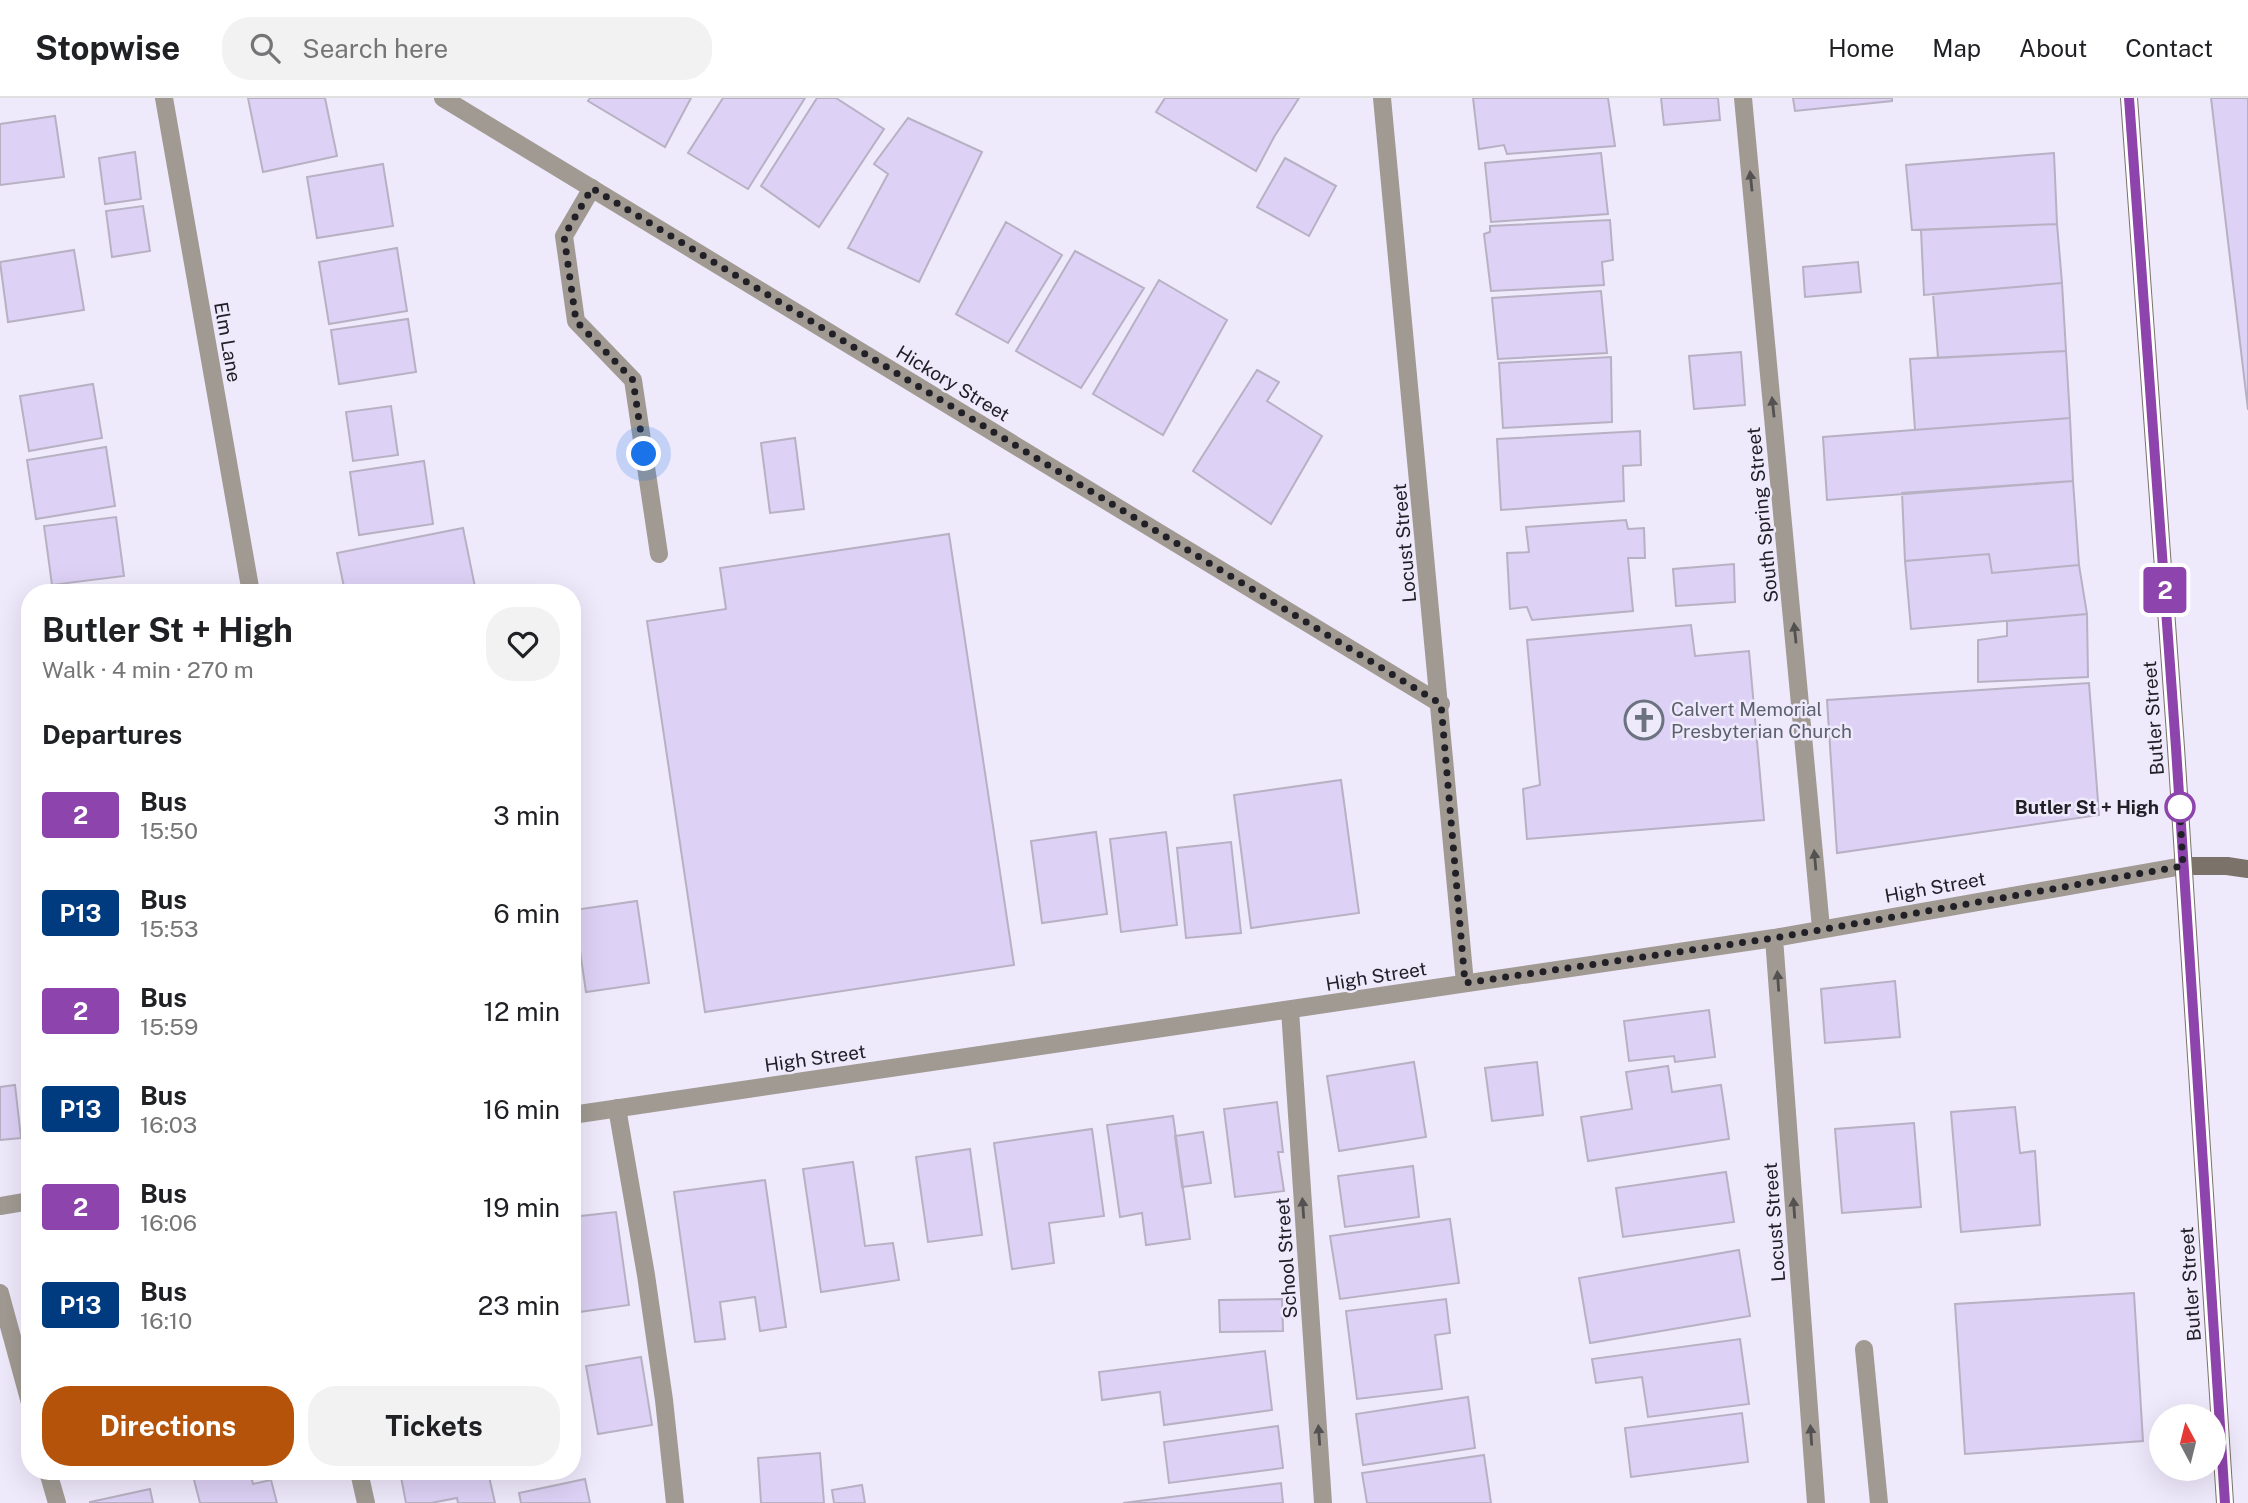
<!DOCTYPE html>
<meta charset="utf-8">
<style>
:root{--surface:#fff;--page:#f2f2f2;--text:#202124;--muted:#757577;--line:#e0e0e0;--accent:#b45309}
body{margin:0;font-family:"Public Sans",sans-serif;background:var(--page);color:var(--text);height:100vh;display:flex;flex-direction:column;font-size:26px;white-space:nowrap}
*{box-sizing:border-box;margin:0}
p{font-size:23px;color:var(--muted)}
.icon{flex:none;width:38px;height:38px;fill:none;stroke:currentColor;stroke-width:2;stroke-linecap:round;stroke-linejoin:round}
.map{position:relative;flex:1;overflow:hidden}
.drawer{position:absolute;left:21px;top:486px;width:560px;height:896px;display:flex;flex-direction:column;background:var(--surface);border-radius:28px;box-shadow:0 7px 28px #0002}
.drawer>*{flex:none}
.badge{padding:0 14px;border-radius:5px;font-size:24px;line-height:46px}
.needle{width:46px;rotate:353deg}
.buttons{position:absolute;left:2149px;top:1306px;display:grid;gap:14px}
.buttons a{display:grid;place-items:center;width:77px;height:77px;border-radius:50%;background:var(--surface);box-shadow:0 7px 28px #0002;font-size:35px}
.you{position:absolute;width:35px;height:35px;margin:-18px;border:5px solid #fff;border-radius:50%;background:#1a73e8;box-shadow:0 0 0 10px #1a73e833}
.map>.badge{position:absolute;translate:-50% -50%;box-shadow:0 0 0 4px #fff}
h2{padding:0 21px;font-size:26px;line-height:63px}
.round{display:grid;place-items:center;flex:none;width:74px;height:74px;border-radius:28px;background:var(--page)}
.head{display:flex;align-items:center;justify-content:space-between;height:119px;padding:0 21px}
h1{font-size:33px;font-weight:700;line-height:52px}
.action{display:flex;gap:14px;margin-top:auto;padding:14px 21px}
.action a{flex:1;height:80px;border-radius:28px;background:var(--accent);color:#fff;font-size:28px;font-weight:700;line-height:80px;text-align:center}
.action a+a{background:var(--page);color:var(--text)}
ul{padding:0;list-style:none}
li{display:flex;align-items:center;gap:21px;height:98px;padding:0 21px}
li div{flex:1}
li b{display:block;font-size:26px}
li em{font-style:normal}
li .badge{min-width:77px;font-weight:700;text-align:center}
header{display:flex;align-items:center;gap:42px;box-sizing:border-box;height:98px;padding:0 35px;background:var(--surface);border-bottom:2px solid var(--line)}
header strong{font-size:33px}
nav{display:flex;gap:38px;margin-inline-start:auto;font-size:24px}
.search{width:490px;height:63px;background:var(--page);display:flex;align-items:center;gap:18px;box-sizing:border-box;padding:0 24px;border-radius:28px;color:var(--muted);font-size:26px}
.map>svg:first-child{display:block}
.building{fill:#ddd1f5;stroke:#b7b1c3;stroke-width:2}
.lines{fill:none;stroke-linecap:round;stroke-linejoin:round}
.lane{stroke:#a09a93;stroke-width:18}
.street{stroke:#a09a93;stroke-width:18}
.secondary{stroke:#7b7269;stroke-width:18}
.oneway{fill:#545152}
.line-casing{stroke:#fff;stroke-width:16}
.line{stroke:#8e44ad;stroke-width:10}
.walk{stroke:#222027;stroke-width:7;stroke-dasharray:0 12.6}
.stop-dot{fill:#fff;stroke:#8e44ad;stroke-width:3.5}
.labels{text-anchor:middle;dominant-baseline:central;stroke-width:5;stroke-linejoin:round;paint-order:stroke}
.street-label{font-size:19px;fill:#222027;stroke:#efe9fc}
.worship-label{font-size:19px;fill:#5b616d;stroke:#efe9fc;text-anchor:start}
.stop-label{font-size:19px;font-weight:bold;fill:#222027;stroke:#efe9fc;text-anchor:end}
</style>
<header>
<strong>Stopwise</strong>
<div class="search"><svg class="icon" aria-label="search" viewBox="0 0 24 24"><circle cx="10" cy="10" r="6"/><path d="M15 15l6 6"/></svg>Search here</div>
<nav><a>Home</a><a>Map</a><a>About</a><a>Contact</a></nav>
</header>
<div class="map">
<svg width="2248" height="1405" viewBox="0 0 2248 1405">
<rect width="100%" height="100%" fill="#efe9fc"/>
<!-- building -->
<path class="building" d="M248,0H325L337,58L263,74Z
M590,0H691L665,49L588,3Z
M723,0H805L748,91L688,55Z
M817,0H836L884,31L819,129L761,88Z
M1165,0H1299L1274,39L1256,73L1156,14Z
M1473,0H1608L1615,48L1507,56L1504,47L1479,51Z
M1661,0H1718L1720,22L1664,27Z
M1793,0H1892V3L1795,13Z
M2211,0H2248V312Z
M55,18L64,79L0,87V26Z
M908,20L982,54L919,184L848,150L888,76L874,66Z
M135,54L141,101L105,106L99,60Z
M1601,55L1608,116L1491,124L1485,65Z
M2054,55L2057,126L1912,132L1906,67Z
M1285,60L1336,88L1309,138L1257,109Z
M383,66L393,128L317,140L307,79Z
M143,108L150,153L112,159L106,113Z
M1610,122L1613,162L1602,164L1604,187L1491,193L1484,136L1490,134V128Z
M1006,124L1062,157L1008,245L956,216Z
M2057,126L2062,185L1924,197L1921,132Z
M397,150L407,213L329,226L319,164Z
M74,152L84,212L8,224L0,164Z
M1075,153L1144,190L1081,290L1016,253Z
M1858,164L1861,194L1805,199L1803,169Z
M1159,182L1227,222L1163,337L1093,296Z
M2062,185L2066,253L1938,260L1933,196Z
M1601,193L1607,255L1498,261L1492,200Z
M408,221L416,274L339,286L331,232Z
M2066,253L2070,320L1915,332L1910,261Z
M1741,254L1745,307L1694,311L1689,258Z
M1611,259L1612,324L1503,330L1499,265Z
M1257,272L1279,284L1267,303L1322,338L1271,426L1193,373Z
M93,286L102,340L29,353L20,298Z
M391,308L398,357L353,363L346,314Z
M2070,320L2073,383L1827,402L1823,339Z
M1640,333L1641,367L1623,368L1624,403L1501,412L1497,341Z
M795,340L804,411L770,415L761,345Z
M106,349L115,408L36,421L27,362Z
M424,363L433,426L359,437L350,374Z
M2073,383L2079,467L1992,475L1989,456L1905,463L1902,395Z
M116,419L124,478L52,487L44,428Z
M1626,422L1628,431L1644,430L1645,460H1628L1633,513L1532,522L1527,509L1510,511L1507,455L1529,454L1526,429Z
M463,430L475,489L445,495H367L366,490L345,494L337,455Z
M949,436L1014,867L705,914L647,523L726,511L720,470Z
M1989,456L1992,475L2079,467L2087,516L1911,531L1905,463Z
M1734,466L1735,504L1676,508L1673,471Z
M2087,516L2088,579L1978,584V542L2007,538V523Z
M1691,527L1695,558L1749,553L1764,722L1527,741L1523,691L1540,687L1527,542Z
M2089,585L2099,717L1837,755L1827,602Z
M1341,682L1359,815L1251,830L1234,697Z
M1096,734L1107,816L1042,825L1031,743Z
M1166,734L1177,827L1121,834L1110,741Z
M1231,744L1241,835L1186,840L1177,750Z
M637,803L649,885L586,894L574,812Z
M1895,883L1900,939L1825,945L1821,891Z
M1709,912L1715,959L1675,964L1674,958L1629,963L1624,923Z
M1414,964L1426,1039L1339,1053L1327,978Z
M1537,964L1543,1017L1492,1023L1485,970Z
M1668,968L1672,994L1721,987L1729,1041L1588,1063L1581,1019L1632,1011L1626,974Z
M15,987L21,1040L0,1042V989Z
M1277,1004L1283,1054H1278L1284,1093L1235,1099L1224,1011Z
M2015,1009L2020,1055L2035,1053L2040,1127L1961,1134L1951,1014Z
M1173,1018L1190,1141L1146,1147L1142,1115L1120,1119L1107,1027Z
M1914,1025L1921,1109L1842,1115L1835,1031Z
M1092,1031L1104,1118L1049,1125L1054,1165L1012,1171L994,1045Z
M1203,1034L1211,1085L1182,1089L1175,1038Z
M970,1051L982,1137L928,1144L916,1059Z
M853,1064L865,1148L893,1145L899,1182L821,1194L803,1071Z
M1413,1068L1419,1119L1345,1129L1338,1078Z
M1726,1074L1734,1124L1623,1139L1616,1090Z
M765,1082L786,1229L760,1233L755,1199L720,1204L725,1241L695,1244L674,1094Z
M616,1114L629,1207L572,1215V1119Z
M1450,1121L1459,1185L1340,1201L1330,1138Z
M1739,1152L1750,1218L1590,1245L1579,1180Z
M2134,1195L2143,1343L1965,1356L1955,1206Z
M1282,1201L1283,1233L1220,1234L1219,1202Z
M1446,1201L1450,1235L1435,1237L1442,1291L1357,1301L1346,1213Z
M1740,1241L1749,1306L1648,1319L1642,1279L1596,1285L1592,1261Z
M1265,1253L1272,1312L1164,1327L1160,1294L1102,1302L1099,1274Z
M641,1259L652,1327L598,1336L586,1268Z
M1468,1299L1475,1350L1363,1367L1356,1316Z
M1742,1315L1748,1364L1631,1379L1625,1330Z
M1278,1328L1283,1370L1169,1385L1164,1344Z
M820,1355L824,1405H761L758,1360Z
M1484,1357L1491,1405H1367L1362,1375Z
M192,1374H250L253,1386L271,1382L277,1405H200Z
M400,1374H488L495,1405H458L457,1400L431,1405H406Z
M585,1381L590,1405H521L519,1395Z
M1281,1385L1283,1405H1123Z
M862,1387L865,1405H834L832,1392Z
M150,1391L153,1405H90V1404Z"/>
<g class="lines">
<!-- lane -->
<path class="lane" d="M592,90L564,138L576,223L633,282L659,456
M617,1010L646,1177L664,1302L675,1405
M1864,1251L1879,1405"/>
<!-- street -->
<path class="street" d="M164,0L251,495
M443,0L1441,606
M1382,0L1465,885
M1743,0L1821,830
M1774,840L1816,1405
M1290,912L1323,1405
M572,1017L1774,840L2183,768
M0,1108L30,1103
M0,1195L30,1305
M48,1374L57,1405
M359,1374L366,1405"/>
<!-- secondary -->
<path class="secondary" d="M2129,0L2176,650L2225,1405
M2183,768H2227L2248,771"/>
</g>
<!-- one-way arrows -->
<defs><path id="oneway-solid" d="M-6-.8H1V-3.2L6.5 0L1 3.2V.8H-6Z" transform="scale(1.75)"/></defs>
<g class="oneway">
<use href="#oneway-solid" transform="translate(1751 83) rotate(-96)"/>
<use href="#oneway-solid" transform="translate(1773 309) rotate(-96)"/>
<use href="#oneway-solid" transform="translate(1795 535) rotate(-96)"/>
<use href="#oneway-solid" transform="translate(1815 762) rotate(-95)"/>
<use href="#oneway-solid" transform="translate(1778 883) rotate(-94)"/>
<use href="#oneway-solid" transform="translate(1303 1110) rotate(-94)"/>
<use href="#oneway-solid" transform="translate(1794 1110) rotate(-94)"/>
<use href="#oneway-solid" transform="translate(1319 1337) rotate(-94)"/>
<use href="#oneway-solid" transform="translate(1811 1337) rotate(-94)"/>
</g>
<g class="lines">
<defs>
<path id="line" d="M2129,0L2176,650L2225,1405"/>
</defs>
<!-- line casing -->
<use href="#line" class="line-casing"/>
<!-- line -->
<use href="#line" class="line"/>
<!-- walk -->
<path class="walk" d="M644,356L633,282L576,223L564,138L592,90L1441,606L1465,885L1774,840L2183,768L2179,697L2180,709"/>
</g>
<!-- icons -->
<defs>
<symbol id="church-ring" viewBox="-11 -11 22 22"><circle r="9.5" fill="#efe9fc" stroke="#6b7280" stroke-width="1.5"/><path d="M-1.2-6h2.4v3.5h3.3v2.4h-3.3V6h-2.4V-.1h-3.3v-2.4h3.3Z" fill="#6b7280"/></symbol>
</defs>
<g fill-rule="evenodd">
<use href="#church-ring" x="1622" y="600" width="44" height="44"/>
</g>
<!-- markers -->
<circle class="stop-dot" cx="2180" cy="709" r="14"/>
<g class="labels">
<!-- street labels -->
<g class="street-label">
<text transform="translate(228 244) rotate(80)">Elm Lane</text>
<text transform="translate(953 285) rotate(31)">Hickory Street</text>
<text transform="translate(1762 417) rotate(-96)">South Spring Street</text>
<text transform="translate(1404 445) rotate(-95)">Locust Street</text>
<text transform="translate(2153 620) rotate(-94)">Butler Street</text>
<text transform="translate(1935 789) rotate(-10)">High Street</text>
<text transform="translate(1376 878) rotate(-9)">High Street</text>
<text transform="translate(815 960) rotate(-8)">High Street</text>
<text transform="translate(1774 1124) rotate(-94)">Locust Street</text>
<text transform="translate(1286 1160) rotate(-94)">School Street</text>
<text transform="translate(2190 1186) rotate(-94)">Butler Street</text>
</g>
<!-- worship labels -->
<g class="worship-label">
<text x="1671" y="611">Calvert Memorial<tspan x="1671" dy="22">Presbyterian Church</tspan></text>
</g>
<!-- stop labels -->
<g class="stop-label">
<text x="2159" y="709">Butler St + High</text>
</g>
</g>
</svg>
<div class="buttons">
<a><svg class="needle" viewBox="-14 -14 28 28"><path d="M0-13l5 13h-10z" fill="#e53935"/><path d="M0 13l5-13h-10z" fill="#757577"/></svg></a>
</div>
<div class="you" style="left:644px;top:356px"></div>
<b class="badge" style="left:2165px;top:492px;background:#8e44ad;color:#fff">2</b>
<section class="drawer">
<div class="head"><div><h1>Butler St + High</h1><p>Walk · 4 min · 270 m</p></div><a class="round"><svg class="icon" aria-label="heart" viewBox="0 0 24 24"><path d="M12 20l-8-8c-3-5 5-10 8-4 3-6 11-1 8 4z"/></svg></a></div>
<h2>Departures</h2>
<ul>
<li><span class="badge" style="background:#8e44ad;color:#fff">2</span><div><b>Bus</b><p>15:50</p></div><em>3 min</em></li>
<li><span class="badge" style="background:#003b80;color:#fff">P13</span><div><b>Bus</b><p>15:53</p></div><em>6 min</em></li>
<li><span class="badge" style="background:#8e44ad;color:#fff">2</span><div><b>Bus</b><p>15:59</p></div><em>12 min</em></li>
<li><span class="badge" style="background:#003b80;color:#fff">P13</span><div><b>Bus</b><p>16:03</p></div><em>16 min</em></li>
<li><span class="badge" style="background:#8e44ad;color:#fff">2</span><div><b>Bus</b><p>16:06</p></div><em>19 min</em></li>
<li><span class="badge" style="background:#003b80;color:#fff">P13</span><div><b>Bus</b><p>16:10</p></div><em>23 min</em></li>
</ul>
<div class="action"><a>Directions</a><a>Tickets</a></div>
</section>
</div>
